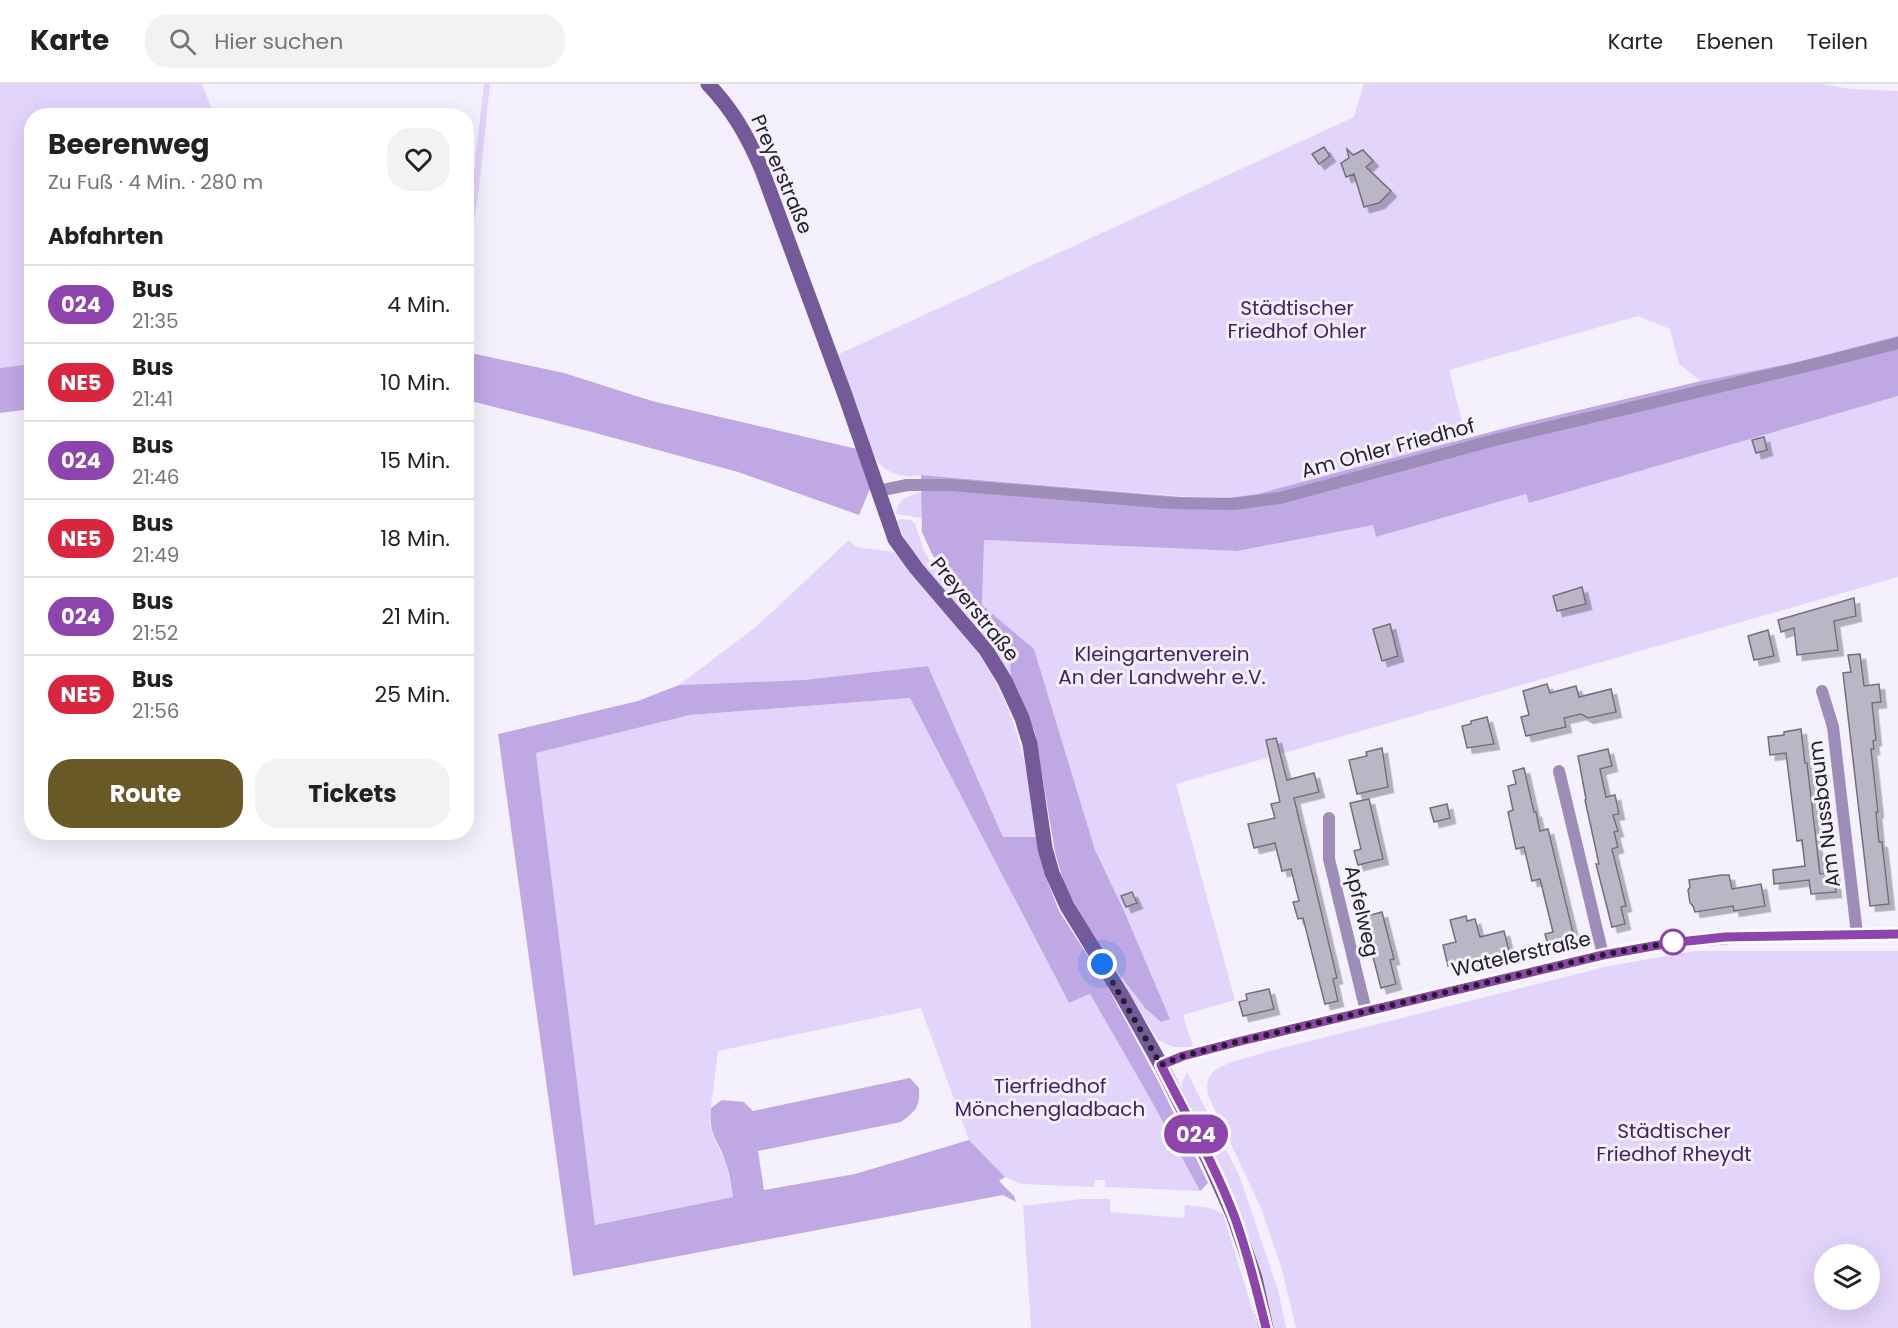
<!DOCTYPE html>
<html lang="de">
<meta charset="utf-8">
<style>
:root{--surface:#fff;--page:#f2f2f2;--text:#222;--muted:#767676;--line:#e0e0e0;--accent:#685926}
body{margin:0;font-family:Poppins,sans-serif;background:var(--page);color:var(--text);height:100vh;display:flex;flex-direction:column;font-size:22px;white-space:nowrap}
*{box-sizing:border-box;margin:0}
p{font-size:20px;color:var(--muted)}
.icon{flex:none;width:33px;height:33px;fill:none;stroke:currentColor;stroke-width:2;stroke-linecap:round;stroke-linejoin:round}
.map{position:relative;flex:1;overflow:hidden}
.sheet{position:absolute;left:24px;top:24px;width:450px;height:732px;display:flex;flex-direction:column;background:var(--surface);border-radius:24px;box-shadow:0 6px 24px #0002}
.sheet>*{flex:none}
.badge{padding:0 12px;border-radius:20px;font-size:21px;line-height:39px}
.controls{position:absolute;left:1814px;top:1160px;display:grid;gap:12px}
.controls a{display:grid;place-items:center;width:66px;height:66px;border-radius:50%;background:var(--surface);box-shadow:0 6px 24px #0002;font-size:30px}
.you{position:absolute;width:30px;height:30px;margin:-15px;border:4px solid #fff;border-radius:50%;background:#1a73e8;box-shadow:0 0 0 9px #1a73e833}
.map>.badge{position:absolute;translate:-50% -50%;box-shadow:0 0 0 3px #fff}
h2{padding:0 24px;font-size:22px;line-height:54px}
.round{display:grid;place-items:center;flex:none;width:63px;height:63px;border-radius:24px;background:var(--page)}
.overview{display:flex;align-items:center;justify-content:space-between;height:102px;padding:0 24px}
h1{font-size:28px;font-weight:700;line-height:45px}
.primary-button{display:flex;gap:12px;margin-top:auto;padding:12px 24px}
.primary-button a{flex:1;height:69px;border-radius:24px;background:var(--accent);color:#fff;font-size:24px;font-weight:700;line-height:69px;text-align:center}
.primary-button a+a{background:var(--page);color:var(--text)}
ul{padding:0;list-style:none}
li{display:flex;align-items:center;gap:18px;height:78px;padding:0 24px;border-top:2px solid var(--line)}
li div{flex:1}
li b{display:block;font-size:22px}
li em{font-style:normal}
li .badge{min-width:66px;font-weight:700;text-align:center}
header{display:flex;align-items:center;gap:36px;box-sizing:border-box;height:84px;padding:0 30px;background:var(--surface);border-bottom:2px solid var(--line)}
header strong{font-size:28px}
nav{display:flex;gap:33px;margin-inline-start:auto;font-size:21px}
.search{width:420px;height:54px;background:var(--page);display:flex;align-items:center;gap:15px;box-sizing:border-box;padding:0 21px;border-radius:24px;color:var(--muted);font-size:22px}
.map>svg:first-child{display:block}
.green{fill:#e3d4fb;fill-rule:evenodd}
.forest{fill:#c0a8e5}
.building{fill:#bbb6c5;stroke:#746e7d;stroke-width:1.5;filter:url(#shadow)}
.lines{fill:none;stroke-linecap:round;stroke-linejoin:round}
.street{stroke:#9e8cb9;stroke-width:12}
.secondary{stroke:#755a9a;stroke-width:15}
.line-casing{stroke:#fff;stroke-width:14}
.line{stroke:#8e44ad;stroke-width:9}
.walk{stroke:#232127;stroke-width:6;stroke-dasharray:0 10.8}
.stop-dot{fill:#fff;stroke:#8e44ad;stroke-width:3}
.labels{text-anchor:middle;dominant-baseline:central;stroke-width:6;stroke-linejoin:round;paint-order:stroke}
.street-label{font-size:20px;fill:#232127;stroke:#f5f0fe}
.park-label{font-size:20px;fill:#432168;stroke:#f5f0fe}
</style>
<header>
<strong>Karte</strong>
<div class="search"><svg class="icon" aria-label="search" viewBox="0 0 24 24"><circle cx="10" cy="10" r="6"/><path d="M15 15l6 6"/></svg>Hier suchen</div>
<nav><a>Karte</a><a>Ebenen</a><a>Teilen</a></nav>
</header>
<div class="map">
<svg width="1898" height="1244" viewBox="0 0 1898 1244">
<defs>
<filter id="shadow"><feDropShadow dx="5.5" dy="5.5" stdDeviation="0" flood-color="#0004"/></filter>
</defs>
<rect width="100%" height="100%" fill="#f5f0fe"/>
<!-- green -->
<path class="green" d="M0,0H202L214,31L32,32L31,280L0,284Z
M484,0H490L479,104L467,186V147Z
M1364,0H1821L1851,5L1898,7V252L1793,279L1701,297L1679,280L1670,245L1638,232L1449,286L1464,345L1453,359L1257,410L1218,415L921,391C908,394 892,391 882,382C866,368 845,295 837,271L1354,33Z
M1898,312V493L1176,700L1235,916L1183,931L1193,963H1174L1158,956L1106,873L1145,924L1170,935L1095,766L1034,565L982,522L984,456L1237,467L1373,440L1376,453L1526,410L1529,418Z
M922,408V434L896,430C897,415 910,411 922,408Z
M900,435L910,436L915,439L924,467L932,480L945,498L1003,560L1010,578L1011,593C1002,577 992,562 980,547C952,511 913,481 897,437Z
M849,456L856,463L894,468C918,498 946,525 969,556C1016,620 1027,676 1036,753H1003L928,582L803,596L679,601L757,542Z
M910,614L1069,919L1090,910L1151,1016L1200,1107L1105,1103V1096H1095L1094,1103L1021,1100L1005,1093L969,1056L921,924L718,967L709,1038L716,1059L726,1078L733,1113L595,1141L536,669L690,631Z
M1695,867H1898V1244H1296L1282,1186L1261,1124L1208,1011C1207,1005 1206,998 1210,992C1217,979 1255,972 1270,967L1609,882ZM1824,1170H1869V1215H1824Z
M1187,988L1239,1091L1278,1206L1286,1244H1274C1265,1208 1257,1172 1244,1137C1227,1092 1204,1049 1182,1006V998Z
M1081,1115H1110V1128L1184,1134L1185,1121L1211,1124L1223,1130L1258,1244H1031L1023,1122Z"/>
<!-- forest -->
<path class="forest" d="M1898,252V312L1529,419L1526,410L1376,453L1373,441L1237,467L984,456L982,521L1034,565L1095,766L1124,827L1170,935L1161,938L1145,924L1106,873L1065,803L1055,768L1035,648L1011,593L1010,578L1001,550L948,495L932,470L922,448L921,391L1183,413L1218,415L1257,410L1517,341L1701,297L1793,279Z
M466,268L564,289L652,317L857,365L870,405L859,431L738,388L592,348L467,316Z
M31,280V325L0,329V284Z
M928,582L1003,753H1036L1044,789L1059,827L1107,902L1158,997L1208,1099L1200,1107L1151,1016L1090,910L1069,919L910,614L690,631L536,669L595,1141L733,1113C731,1102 730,1090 726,1079C719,1057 708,1051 711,1024L722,1016L744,1018L753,1027L910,994L919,1004C920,1023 916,1027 901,1038L758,1067L764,1106L855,1090L969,1056L1005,1093L999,1097L1014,1112L1016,1118L1003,1111L573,1192L498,650L638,617L679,601L803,596Z"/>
<!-- building -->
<path class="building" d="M1324,63L1330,72L1319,80L1312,70Z
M1347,65L1353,71L1363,66L1373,77L1366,83L1391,107L1379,119L1364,123L1354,90L1346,93L1341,79L1349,74Z
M1764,353L1767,366L1756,369L1752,356Z
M1582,503L1586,520L1557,527L1553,512Z
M1854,514L1856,532L1834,537L1838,566L1797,571L1794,544L1781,548L1778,536Z
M1390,540L1398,572L1382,577L1373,545Z
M1768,546L1774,572L1754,576L1748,552Z
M1860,570L1864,602L1879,600L1881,618L1872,619L1876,656L1873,657L1874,665H1871L1878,728H1876L1879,758H1882L1889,820L1870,822L1843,589L1851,588L1848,571Z
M1547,600L1550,609L1576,602L1579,613L1611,605L1616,628L1588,634L1581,630L1564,634L1566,643L1526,652L1521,633L1529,631L1523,607Z
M1487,633L1494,660L1467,664L1462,642L1471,640V637Z
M1801,645L1805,679H1807L1820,790L1834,788L1836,808L1811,810L1809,796L1774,800L1773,786L1805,782L1802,756L1797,757L1786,669L1770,671L1768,653L1784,651V648Z
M1276,654L1287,696L1314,689L1319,708L1294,714L1337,894L1333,895L1338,917L1325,920L1303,834L1298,835L1293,818L1299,817L1291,785L1282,787L1275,759L1254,764L1248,740L1275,734L1271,720L1280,718L1266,656Z
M1382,664L1388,703L1357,710L1349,676L1367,672L1366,668Z
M1608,665L1612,682L1600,685L1606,713L1615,711L1619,730L1613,731L1618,747L1614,748L1618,763L1612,765L1626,822L1621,823L1625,840L1612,843L1596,780H1599L1585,716L1586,715L1578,672Z
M1524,684L1534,728H1536L1540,747L1548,745L1575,857L1549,864L1545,850L1553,848L1540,795L1532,797L1524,763L1516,765L1508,728L1513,726L1508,702L1516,700L1513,687Z
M1369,715L1383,775L1358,781L1354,767L1361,765L1350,719Z
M1447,720L1450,734L1434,738L1430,724Z
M1721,791H1729L1732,805L1761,800L1765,822L1734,827L1733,822L1695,828L1693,822L1690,819L1688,806L1690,803L1689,796Z
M1132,808L1137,819L1126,823L1121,812Z
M1382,828L1394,875L1390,876L1396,900L1381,904L1363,833Z
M1466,832L1467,837L1475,835L1480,853L1504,847L1509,867L1448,882L1443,861L1456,858L1450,836Z
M1269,905L1274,925L1243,932L1239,918L1247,916L1246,910Z"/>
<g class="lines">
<!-- street -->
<path class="street" d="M878,407L907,401H951L1171,419L1234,420L1280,414L1495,356L1832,276L1898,259
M1822,607L1833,643L1857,850
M1559,687L1603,871
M1329,734V775L1366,927
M1161,981L1183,972L1241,957L1366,927L1603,871L1670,859L1753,852L1898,850"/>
<!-- secondary -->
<path class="secondary" d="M708,0C733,26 748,53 762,86L845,311L895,455L916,484L986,566L1005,597L1022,634L1030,660L1045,764L1052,789L1067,822L1124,915L1161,981L1209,1077L1234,1133L1255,1194L1266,1244"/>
</g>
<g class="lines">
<defs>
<path id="line" d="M1266,1244C1257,1207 1248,1170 1235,1134C1215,1081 1186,1031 1161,981L1183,972L1241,957L1603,871L1670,859L1725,853L1898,850"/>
</defs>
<!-- line casing -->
<use href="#line" class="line-casing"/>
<!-- line -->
<use href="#line" class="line"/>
<!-- walk -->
<path class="walk" d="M1102,880L1161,981L1183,972L1241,957L1409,917L1603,871L1673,858"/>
</g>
<!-- markers -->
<circle class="stop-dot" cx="1673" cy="858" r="12"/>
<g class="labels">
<!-- street labels -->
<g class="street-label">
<text transform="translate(782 90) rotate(67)">Preyerstraße</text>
<text transform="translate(1388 364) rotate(-15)">Am Ohler Friedhof</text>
<text transform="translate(975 525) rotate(51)">Preyerstraße</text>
<text transform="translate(1824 730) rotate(-97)">Am Nussbaum</text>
<text transform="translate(1362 827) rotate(77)">Apfelweg</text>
<text transform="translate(1521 870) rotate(-13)">Watelerstraße</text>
</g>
<!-- park labels -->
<g class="park-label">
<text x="1297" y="224">Städtischer<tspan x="1297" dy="23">Friedhof Ohler</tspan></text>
<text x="1162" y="570">Kleingartenverein<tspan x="1162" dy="23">An der Landwehr e.V.</tspan></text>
<text x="1050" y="1002">Tierfriedhof<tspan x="1050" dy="23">Mönchengladbach</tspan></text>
<text x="1674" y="1047">Städtischer<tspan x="1674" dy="23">Friedhof Rheydt</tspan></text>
</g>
</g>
</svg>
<div class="controls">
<a><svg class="icon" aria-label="layers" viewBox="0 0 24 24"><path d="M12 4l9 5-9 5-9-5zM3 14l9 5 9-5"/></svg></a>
</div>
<div class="you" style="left:1102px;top:880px"></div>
<b class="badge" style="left:1196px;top:1050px;background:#8e44ad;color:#fff">024</b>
<section class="sheet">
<div class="overview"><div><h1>Beerenweg</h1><p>Zu Fuß · 4 Min. · 280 m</p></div><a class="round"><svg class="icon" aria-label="heart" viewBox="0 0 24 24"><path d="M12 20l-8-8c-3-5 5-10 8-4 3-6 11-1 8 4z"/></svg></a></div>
<h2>Abfahrten</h2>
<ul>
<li><span class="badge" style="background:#8e44ad;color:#fff">024</span><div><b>Bus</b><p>21:35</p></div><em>4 Min.</em></li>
<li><span class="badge" style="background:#d7263d;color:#fff">NE5</span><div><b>Bus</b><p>21:41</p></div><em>10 Min.</em></li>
<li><span class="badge" style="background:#8e44ad;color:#fff">024</span><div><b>Bus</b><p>21:46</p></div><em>15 Min.</em></li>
<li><span class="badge" style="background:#d7263d;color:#fff">NE5</span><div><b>Bus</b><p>21:49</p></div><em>18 Min.</em></li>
<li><span class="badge" style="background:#8e44ad;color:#fff">024</span><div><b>Bus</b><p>21:52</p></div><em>21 Min.</em></li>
<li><span class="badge" style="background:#d7263d;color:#fff">NE5</span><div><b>Bus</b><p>21:56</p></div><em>25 Min.</em></li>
</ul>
<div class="primary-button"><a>Route</a><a>Tickets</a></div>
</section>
</div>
